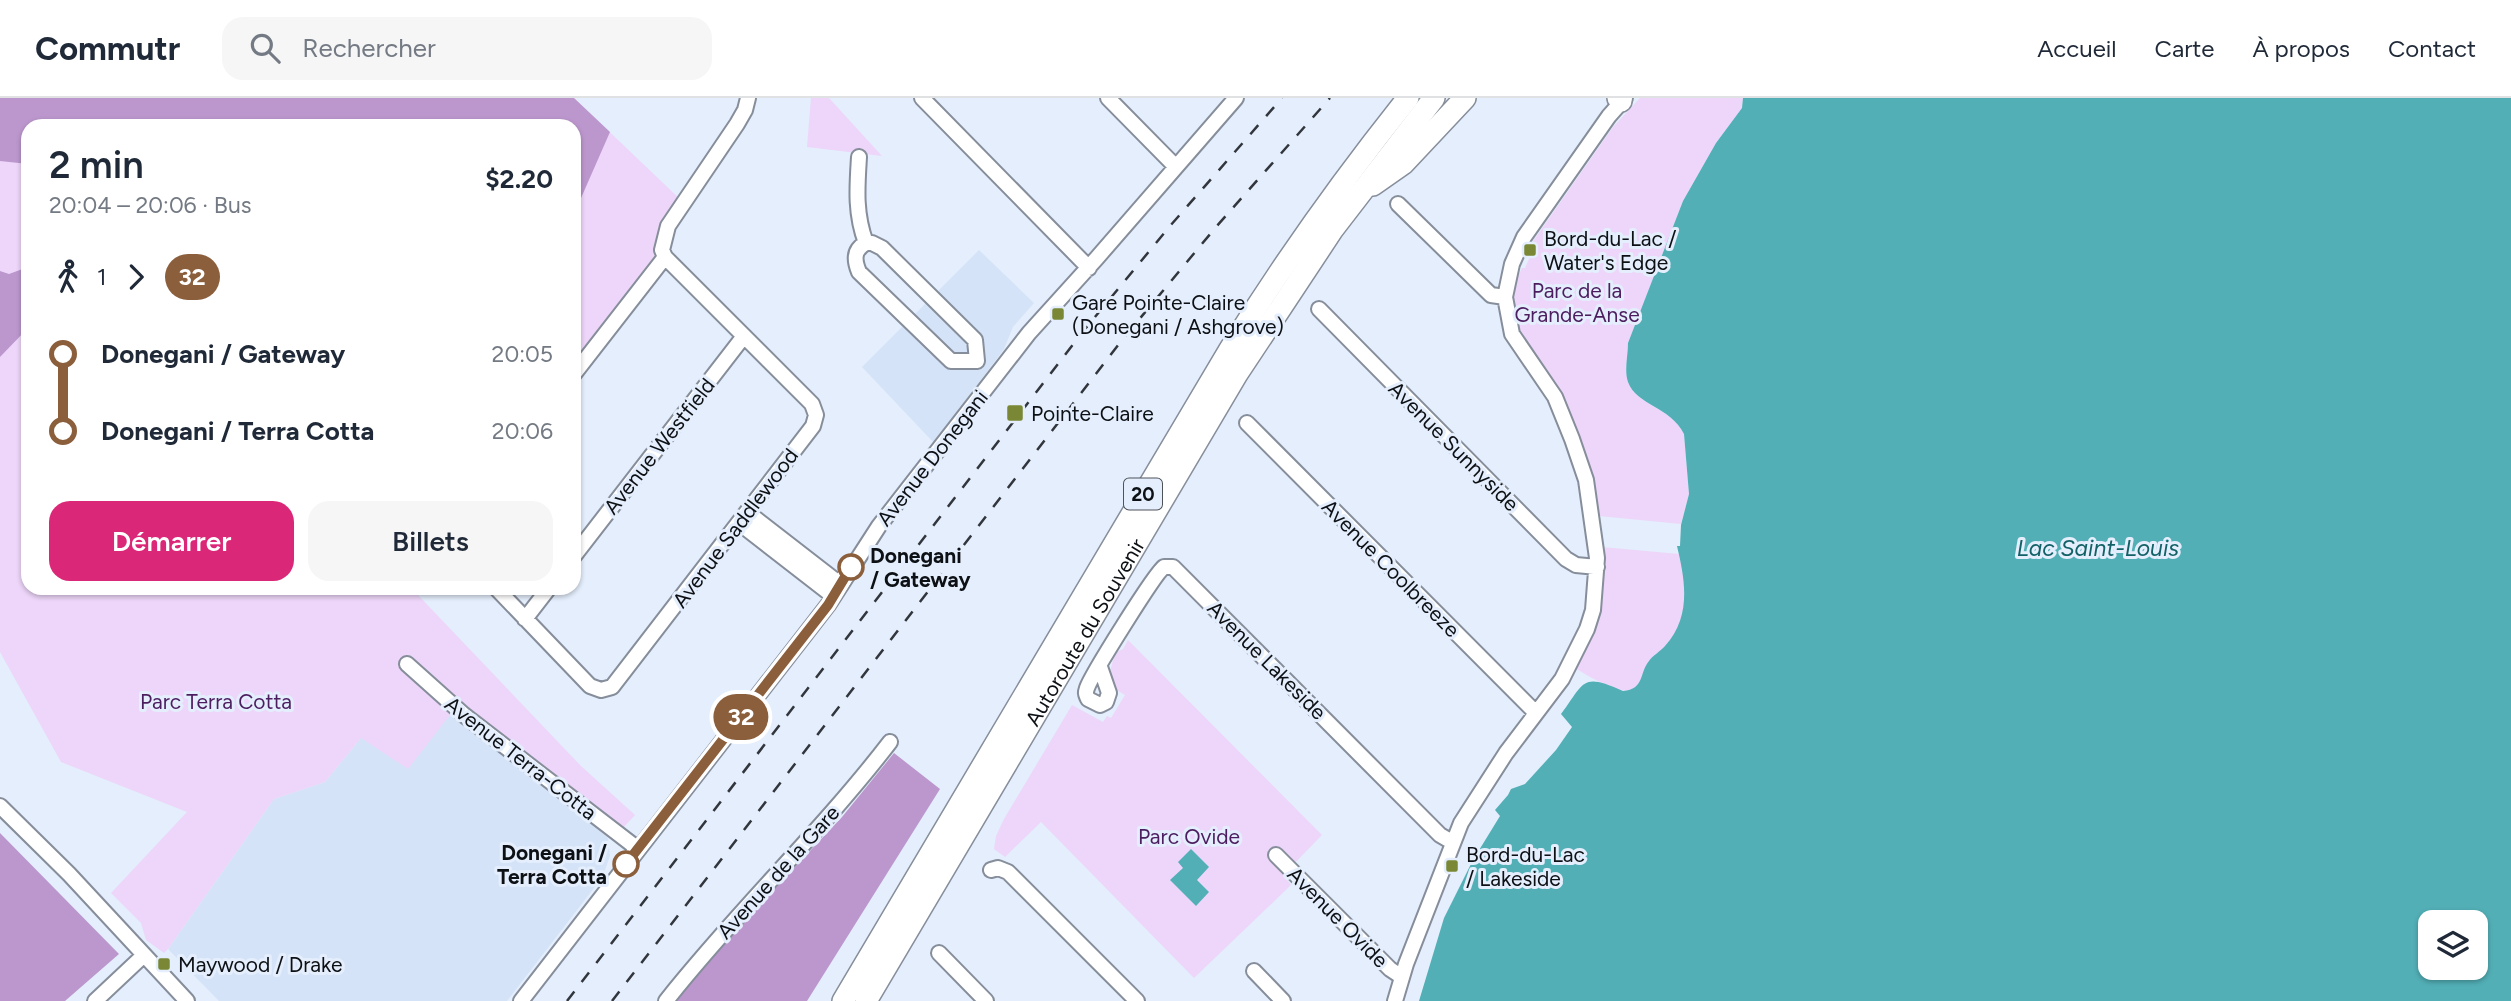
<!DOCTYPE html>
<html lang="fr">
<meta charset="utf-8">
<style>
:root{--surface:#fff;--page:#f6f6f7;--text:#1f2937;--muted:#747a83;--line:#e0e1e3;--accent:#db2777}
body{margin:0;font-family:Figtree,sans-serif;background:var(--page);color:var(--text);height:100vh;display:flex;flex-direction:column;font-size:26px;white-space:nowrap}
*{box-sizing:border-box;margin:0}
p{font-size:23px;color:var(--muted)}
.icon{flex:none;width:38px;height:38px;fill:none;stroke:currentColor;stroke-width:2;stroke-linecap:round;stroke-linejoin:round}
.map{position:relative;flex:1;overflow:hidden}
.drawer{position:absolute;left:21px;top:21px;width:560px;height:476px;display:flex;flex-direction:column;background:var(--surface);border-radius:21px;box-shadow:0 2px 5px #0004}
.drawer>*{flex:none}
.badge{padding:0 14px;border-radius:23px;font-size:24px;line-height:46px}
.controls{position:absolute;left:2418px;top:812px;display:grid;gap:14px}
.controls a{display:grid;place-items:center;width:70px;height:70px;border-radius:14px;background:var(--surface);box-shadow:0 2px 5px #0004;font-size:35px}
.map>.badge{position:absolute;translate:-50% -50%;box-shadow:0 0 0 4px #fff}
.legs{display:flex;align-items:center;gap:10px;height:77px;padding:0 28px;font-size:23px}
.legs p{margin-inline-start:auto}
.headline{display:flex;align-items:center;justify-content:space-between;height:119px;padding:0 28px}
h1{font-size:38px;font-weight:600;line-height:52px}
.cta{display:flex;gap:14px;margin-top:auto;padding:14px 28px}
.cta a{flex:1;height:80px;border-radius:21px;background:var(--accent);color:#fff;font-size:28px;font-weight:600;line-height:80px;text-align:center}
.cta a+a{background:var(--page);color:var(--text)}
ul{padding:0 28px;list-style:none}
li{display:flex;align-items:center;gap:24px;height:77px;font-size:26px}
li i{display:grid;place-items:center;width:10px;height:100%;margin:0 9px;background:currentColor}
li i::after{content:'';width:18px;height:18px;margin:-9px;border:5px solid;border-radius:50%;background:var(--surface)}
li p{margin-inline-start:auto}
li:first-child i{background:linear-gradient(#0000 50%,currentColor 0)}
li:last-child i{background:linear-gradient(currentColor 50%,#0000 0)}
header{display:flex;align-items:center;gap:42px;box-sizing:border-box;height:98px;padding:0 35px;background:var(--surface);border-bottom:2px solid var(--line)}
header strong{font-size:33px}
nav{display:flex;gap:38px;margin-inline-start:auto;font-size:24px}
.search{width:490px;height:63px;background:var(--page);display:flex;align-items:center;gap:18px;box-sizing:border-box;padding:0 24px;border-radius:21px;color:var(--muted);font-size:26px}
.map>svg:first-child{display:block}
.built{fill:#d5e3f8}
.green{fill:#edd6f9}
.forest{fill:#bc97ce}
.water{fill:#52afb6;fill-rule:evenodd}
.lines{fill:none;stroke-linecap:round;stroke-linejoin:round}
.minor-casing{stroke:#868e9b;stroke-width:18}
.highway-casing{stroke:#868e9b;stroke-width:24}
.minor{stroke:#fff;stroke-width:14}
.highway{stroke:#fff;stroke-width:21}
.rail{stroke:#32363c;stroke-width:2.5;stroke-dasharray:12 12;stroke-linecap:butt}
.line-1-casing{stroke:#fff;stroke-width:16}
.line-1{stroke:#8b5e3c;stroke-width:10}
.poi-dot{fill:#7a8735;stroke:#e4eefc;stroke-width:2.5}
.stop-1-dot{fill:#fff;stroke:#8b5e3c;stroke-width:3.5}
.labels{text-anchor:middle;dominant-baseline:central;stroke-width:6;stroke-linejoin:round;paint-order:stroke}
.shield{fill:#e4eefc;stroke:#4e535a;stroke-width:2}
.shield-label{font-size:19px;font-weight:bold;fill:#0d1014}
.poi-label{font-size:21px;fill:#0d1014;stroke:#e4eefc;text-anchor:start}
.park-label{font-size:21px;fill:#4c1d5f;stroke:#e4eefc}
.street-label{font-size:21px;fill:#0d1014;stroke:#e4eefc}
.stop-label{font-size:21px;font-weight:bold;fill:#0d1014;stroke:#e4eefc;text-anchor:start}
.water-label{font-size:23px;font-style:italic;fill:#126166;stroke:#e4eefc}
</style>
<header>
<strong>Commutr</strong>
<div class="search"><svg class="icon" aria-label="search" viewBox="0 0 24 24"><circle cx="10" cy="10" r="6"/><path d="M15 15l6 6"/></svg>Rechercher</div>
<nav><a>Accueil</a><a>Carte</a><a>À propos</a><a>Contact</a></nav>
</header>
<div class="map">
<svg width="2511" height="903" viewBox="0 0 2511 903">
<rect width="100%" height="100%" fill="#e4eefc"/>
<!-- built -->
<path class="built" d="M979,152L1034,205L1013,229L1004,251L934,345L862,269Z
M457,608L464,617L608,740L610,758L605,772L594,790L507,903H219L168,851L274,701L325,684L361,640Z"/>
<!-- green -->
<path class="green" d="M0,0H574L683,104L662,152L574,277V28H28V490H424L418,497L581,668L635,717L622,731L457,608L408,671L361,640L325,684L274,701L168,851L164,855L146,842L141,825L111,795L187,714L61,664L0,554Z
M811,0H829L882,58L807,49Z
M1640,0H1743L1742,10L1716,45L1683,103L1628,245C1628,258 1624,272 1628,284C1636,307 1671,309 1684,336L1689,396L1681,426L1599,418C1593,379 1582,341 1565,305C1550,272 1505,236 1512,195C1514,187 1518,178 1522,170H1525L1533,152L1529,149L1613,29Z
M1602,449L1679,456C1690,485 1687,524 1666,548C1661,553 1654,557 1650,562C1642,571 1644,587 1630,592C1619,596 1586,577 1577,571C1597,526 1607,499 1602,449Z
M1128,542L1322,737L1283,777L1291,787L1194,880L1041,724L1005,759L994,751L996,738L1004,721L1072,607L1103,624L1107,618L1111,620L1125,597L1115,591L1109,577L1115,555L1123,551Z"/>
<!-- forest -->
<path class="forest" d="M0,0H574L610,34L574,116V28H28V66L0,63Z
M28,169V230L0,259V173L9,176Z
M894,655L940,691L807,903H677L708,861L842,719Z
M0,735L119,856L65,903H0Z"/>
<!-- water -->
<path class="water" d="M1743,0H2511V903H1419L1444,820L1473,762L1500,718L1495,712L1508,697L1511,691L1525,686L1556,652L1572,629L1561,616C1585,584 1581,574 1623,593C1645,591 1639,575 1649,563C1653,557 1661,553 1665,548C1692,518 1685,482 1677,448H1680L1681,427L1689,396L1684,336C1671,309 1636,307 1628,284C1624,272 1628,258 1628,245L1683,103L1716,45L1742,10ZM2431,824H2476V870H2431Z
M1191,751L1209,769L1197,782L1209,794L1196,808L1170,782L1183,770L1178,764Z"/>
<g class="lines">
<defs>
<path id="minor" d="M922,0L1089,170
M1108,0L1176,69
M859,59C857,90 855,116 866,145
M1398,106L1491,197L1505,199
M866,145H872L882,150L975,242L977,263H951L859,174C854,162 853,152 866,145Z
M1319,211L1566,461L1576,467L1597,469
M574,276L665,159L662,152L668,128L737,26L745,12L748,0
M1247,325L1535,614
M747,414L840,486
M739,425L833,498
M574,458L744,238
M496,490L590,588L601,592L612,589L813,328L816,317L812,306L665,159
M525,521L549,490
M407,566L464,617L638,751
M1100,569L1109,595L1106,604L1100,607L1088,601C1086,596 1085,596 1087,590C1091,578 1155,475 1164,469H1173L1440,737L1452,744
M0,708L69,776L187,903
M1276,757L1390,871L1402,879
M991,772L998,770L1008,774L1137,903
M939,855L986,903
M1254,873L1283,903
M95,903L144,857
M521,903L828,507L879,428L1029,235L1096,161L1236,0
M666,903C737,813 820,735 890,644
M1395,903L1406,866L1461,725L1506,655L1562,581L1587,531L1593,512L1597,460L1586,382L1572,341L1555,299L1512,236L1505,199L1512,166L1524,139L1609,18L1625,0"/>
<g id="highway">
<path d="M1618,0L1621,3"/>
<path d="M1373,87L1403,66L1465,0"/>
<path d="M843,903L1230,251C1284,164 1344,80 1408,0"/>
<path id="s1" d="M866,903L1237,276L1333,131L1434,0"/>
</g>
</defs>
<!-- minor casing -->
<use href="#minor" class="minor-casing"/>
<!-- highway casing -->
<use href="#highway" class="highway-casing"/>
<!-- minor -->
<use href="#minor" class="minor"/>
<!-- highway -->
<use href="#highway" class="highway"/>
<!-- rail -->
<path class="rail" d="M567,903L1081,236L1170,128L1282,0
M612,903L1122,242L1216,129L1330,0"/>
</g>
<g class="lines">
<defs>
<path id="line-1" d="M626,766L828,507L851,469"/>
</defs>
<!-- line-1 casing -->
<use href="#line-1" class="line-1-casing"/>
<!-- line-1 -->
<use href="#line-1" class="line-1"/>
</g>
<!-- markers -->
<g class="poi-dot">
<rect x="1523" y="145" width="14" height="14" rx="3.5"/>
<rect x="1051" y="209" width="14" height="14" rx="3.5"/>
<rect x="1006" y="306" width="18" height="18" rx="3.5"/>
<rect x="1445" y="761" width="14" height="14" rx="3.5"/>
<rect x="157" y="859" width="14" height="14" rx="3.5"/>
</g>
<g class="stop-1-dot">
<circle cx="851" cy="469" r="12"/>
<circle cx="626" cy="766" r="12"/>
</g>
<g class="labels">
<!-- shield labels -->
<rect class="shield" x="1124" y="380.5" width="38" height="31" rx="5"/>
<g class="shield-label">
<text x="1143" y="396">20</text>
</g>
<!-- poi labels -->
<g class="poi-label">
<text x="1544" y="140">Bord-du-Lac /<tspan x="1544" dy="24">Water's Edge</tspan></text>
<text x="1072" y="204">Gare Pointe-Claire<tspan x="1072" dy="24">(Donegani / Ashgrove)</tspan></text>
<text x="1031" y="315">Pointe-Claire</text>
<text x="1466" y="756">Bord-du-Lac<tspan x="1466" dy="24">/ Lakeside</tspan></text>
<text x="178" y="866">Maywood / Drake</text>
</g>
<!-- park labels -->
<g class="park-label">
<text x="1577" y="192">Parc de la<tspan x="1577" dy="24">Grande-Anse</tspan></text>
<text x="216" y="603">Parc Terra Cotta</text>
<text x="1189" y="738">Parc Ovide</text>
</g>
<!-- street labels -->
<g class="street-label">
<text transform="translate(659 348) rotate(-52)">Avenue Westfield</text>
<text transform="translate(1454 348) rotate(45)">Avenue Sunnyside</text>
<text transform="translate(932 360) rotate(-52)">Avenue Donegani</text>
<text transform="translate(735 430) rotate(-53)">Avenue Saddlewood</text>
<text transform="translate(1391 470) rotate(45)">Avenue Coolbreeze</text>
<text stroke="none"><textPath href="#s1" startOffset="429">Autoroute du Souvenir</textPath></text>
<text transform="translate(1267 562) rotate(45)">Avenue Lakeside</text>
<text transform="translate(521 660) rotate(38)">Avenue Terra-Cotta</text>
<text transform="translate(778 774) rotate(-48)">Avenue de la Gare</text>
<text transform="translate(1338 819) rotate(45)">Avenue Ovide</text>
</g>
<!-- stop labels -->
<g class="stop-label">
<text x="870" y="457">Donegani<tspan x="870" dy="24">/ Gateway</tspan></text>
<text x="607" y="754" text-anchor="end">Donegani /<tspan x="607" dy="24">Terra Cotta</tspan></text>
</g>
<!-- water labels -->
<g class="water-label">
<text x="2098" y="450">Lac Saint-Louis</text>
</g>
</g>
</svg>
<div class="controls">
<a><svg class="icon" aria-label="layers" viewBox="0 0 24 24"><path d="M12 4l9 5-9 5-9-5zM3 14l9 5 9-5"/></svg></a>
</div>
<b class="badge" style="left:741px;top:619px;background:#8b5e3c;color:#fff">32</b>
<section class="drawer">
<div class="headline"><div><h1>2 min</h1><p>20:04 – 20:06 · Bus</p></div><b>$2.20</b></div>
<div class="legs"><svg class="icon" aria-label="walk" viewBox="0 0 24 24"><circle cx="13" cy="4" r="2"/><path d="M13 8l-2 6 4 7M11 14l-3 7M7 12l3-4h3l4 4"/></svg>1<svg class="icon" aria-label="forward" viewBox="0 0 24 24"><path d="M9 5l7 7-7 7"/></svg><b class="badge" style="background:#8b5e3c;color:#fff">32</b></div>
<ul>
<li><i style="color:#8b5e3c"></i><b>Donegani / Gateway</b><p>20:05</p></li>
<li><i style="color:#8b5e3c"></i><b>Donegani / Terra Cotta</b><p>20:06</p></li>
</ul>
<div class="cta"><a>Démarrer</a><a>Billets</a></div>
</section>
</div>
